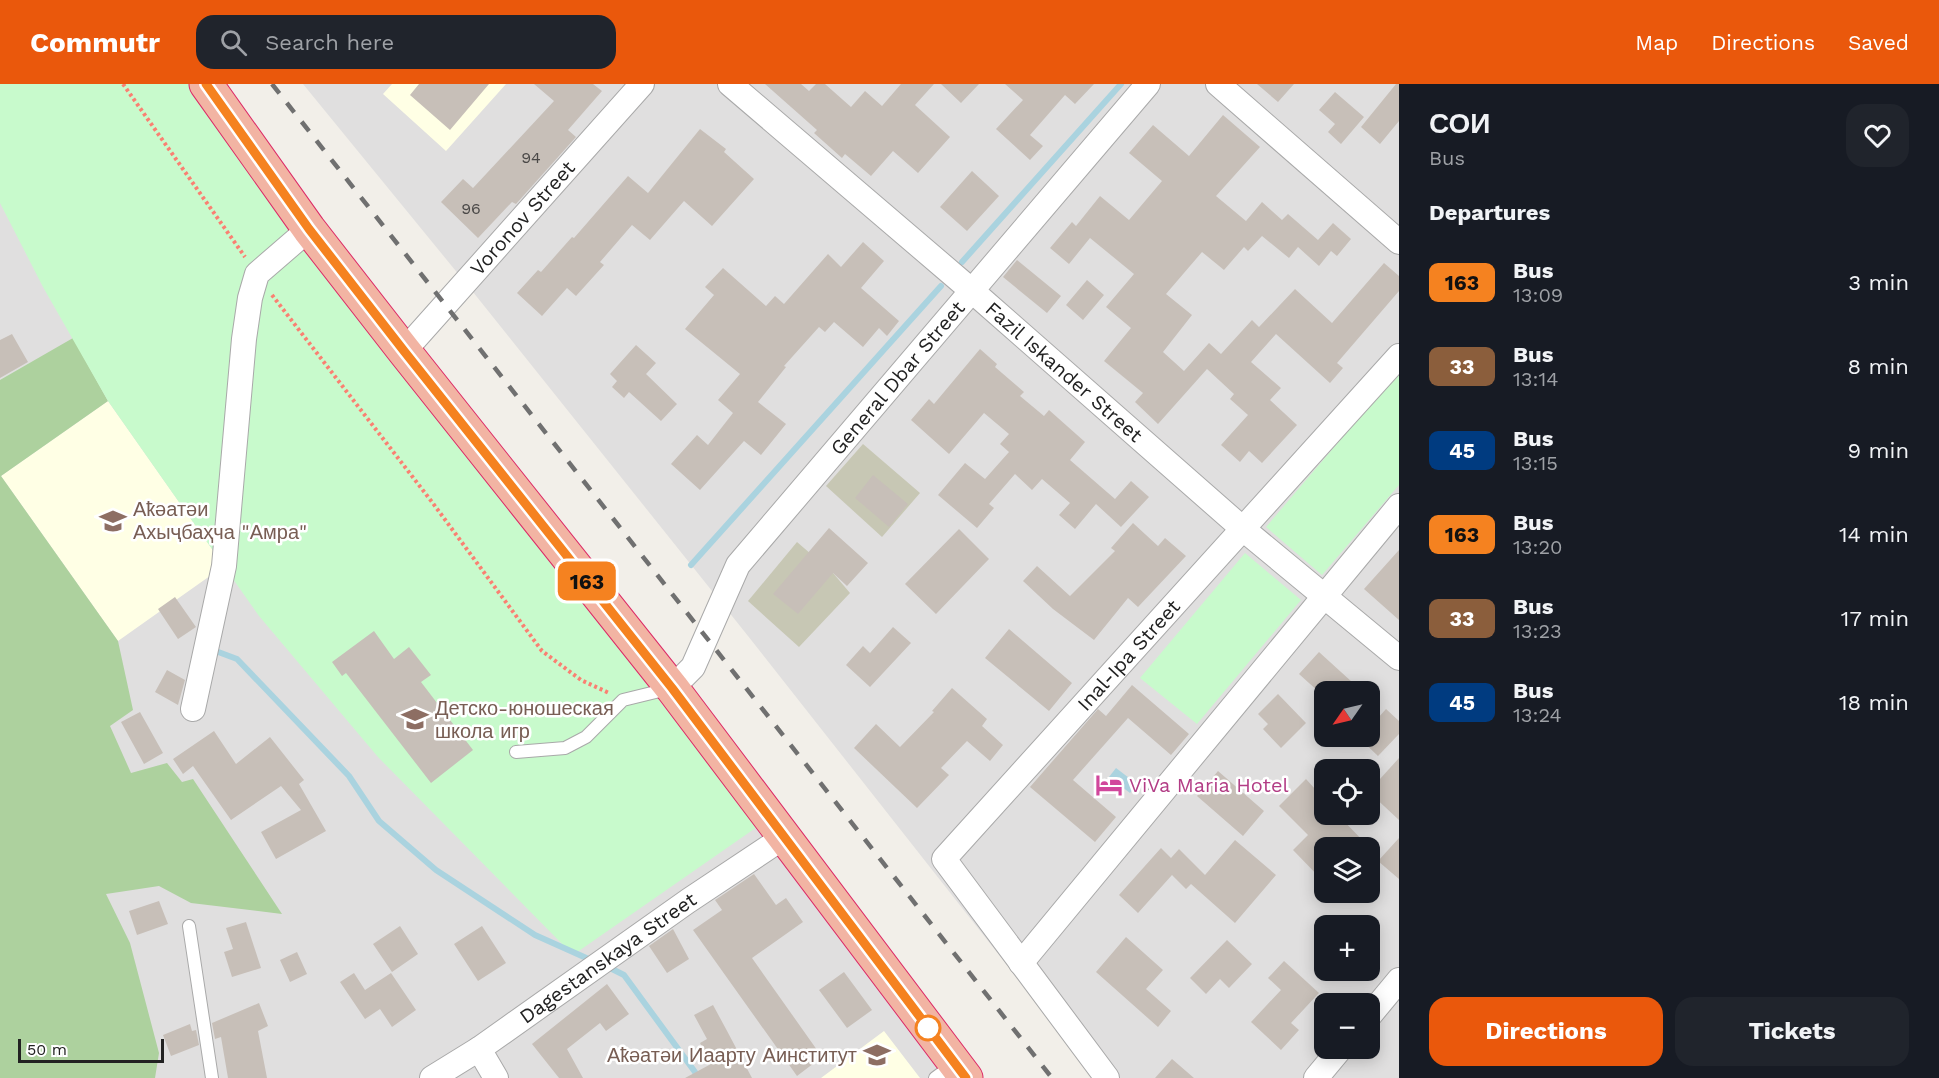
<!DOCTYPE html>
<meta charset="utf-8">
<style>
:root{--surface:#171b24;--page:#20242c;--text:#f1f3f6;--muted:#9ea1a6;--accent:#ea580c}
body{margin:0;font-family:"Work Sans",sans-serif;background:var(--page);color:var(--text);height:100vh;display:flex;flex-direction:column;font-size:22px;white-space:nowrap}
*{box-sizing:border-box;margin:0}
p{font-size:20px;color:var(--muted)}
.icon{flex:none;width:33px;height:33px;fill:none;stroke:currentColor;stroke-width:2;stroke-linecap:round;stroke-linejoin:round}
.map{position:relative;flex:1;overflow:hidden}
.details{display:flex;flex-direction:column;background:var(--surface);width:540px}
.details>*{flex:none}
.badge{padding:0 12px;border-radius:9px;font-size:21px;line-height:39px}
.needle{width:39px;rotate:236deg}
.fabs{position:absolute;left:1314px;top:597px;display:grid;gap:12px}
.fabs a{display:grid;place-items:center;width:66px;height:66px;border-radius:12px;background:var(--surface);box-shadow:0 3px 15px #0003;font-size:30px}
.scale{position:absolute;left:18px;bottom:15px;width:146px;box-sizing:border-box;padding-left:6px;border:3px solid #222;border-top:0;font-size:16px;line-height:21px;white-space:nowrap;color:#222;-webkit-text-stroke:4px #fff;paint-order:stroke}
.map>.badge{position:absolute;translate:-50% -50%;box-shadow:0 0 0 3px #fff}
h2{padding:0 30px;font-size:22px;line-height:54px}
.round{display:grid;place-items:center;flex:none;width:63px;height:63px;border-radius:18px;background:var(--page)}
.summary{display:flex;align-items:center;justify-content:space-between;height:102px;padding:0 30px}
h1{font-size:28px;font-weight:700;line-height:45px}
.cta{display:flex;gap:12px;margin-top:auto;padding:12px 30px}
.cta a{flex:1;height:69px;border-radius:18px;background:var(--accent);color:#fff;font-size:24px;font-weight:700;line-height:69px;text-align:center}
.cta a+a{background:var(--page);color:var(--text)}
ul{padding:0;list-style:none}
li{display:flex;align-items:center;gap:18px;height:84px;padding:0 30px}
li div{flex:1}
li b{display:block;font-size:22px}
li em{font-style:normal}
li .badge{min-width:66px;font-weight:700;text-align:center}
header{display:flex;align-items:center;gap:36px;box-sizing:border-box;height:84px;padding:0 30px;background:var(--accent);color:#fff}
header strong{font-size:28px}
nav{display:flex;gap:33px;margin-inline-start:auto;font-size:21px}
.search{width:420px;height:54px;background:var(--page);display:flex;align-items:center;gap:15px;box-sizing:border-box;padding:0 21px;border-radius:18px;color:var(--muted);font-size:22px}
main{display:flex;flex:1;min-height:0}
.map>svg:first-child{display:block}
.residential{fill:#e0dfdf;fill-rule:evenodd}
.education{fill:#ffffe5}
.construction{fill:#c7c7b4}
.forest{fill:#add19e}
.park{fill:#c8facc}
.water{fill:#aad3df}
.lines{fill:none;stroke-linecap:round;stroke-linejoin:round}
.stream{stroke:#aad3df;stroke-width:6}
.building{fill:#c7bfb8}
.service-casing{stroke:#a9a9a9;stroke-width:14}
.minor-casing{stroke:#a9a9a9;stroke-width:26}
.trunk-casing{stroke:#dc2a67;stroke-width:35}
.path{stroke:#fa8072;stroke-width:4;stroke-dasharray:3 3;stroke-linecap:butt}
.service{stroke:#fff;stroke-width:12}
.minor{stroke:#fff;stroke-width:24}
.trunk{stroke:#f2b4a3;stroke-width:33}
.rail{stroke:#707070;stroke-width:4.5;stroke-dasharray:12 12;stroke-linecap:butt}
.line-casing{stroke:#fff;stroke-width:14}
.line{stroke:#f58220;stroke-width:9}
.stop-dot{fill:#fff;stroke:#f58220;stroke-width:3}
.labels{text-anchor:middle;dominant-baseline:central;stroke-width:5;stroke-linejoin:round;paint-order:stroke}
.number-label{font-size:16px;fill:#4b4948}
.street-label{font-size:20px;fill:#222;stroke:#fff}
.education-label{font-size:20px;fill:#785e54;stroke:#fff;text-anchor:start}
.hotel-label{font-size:20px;fill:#b23c85;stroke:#fff;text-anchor:start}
</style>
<header>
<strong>Commutr</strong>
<div class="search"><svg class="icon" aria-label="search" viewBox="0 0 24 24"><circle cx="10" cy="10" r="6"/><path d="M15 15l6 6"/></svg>Search here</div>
<nav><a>Map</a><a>Directions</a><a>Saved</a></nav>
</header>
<main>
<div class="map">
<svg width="1399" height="994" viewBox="0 0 1399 994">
<rect width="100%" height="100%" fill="#f2efe9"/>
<!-- residential -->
<path class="residential" d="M0,0H203L953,994H0Z
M303,0H1399V994H1096L748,552L473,208ZM1324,608H1370V652H1324ZM1324,686H1370V730H1324ZM1324,764H1370V808H1324ZM1324,842H1370V886H1324ZM1324,920H1370V964H1324Z"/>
<!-- education -->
<path class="education" d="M392,0H506L446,67L383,10Z
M108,317L224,482L118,557L1,392Z
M884,947L920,994H821Z"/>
<!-- construction -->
<path class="construction" d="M863,360L920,409L882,453L826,402Z
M797,458L833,489L850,509L799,563L748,517Z"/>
<!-- forest -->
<path class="forest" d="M73,254L108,317L1,392L118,557L133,626L110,642L131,689L167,679L182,698L193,695L282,830L191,819L159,802L106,810L130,859L159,969L155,994H0V296Z"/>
<!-- park -->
<path class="park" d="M0,0H188L390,267L757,743L573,871L378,673L259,532L108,317L43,203L0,119Z
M1399,287V401L1322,491L1266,443Z
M1245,469L1301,516L1197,640L1140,594Z"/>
<!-- water -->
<path class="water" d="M1116,684L1137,700L1130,709L1109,693Z"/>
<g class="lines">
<!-- stream -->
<path class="stream" d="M962,178L1121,0
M691,481L941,202
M213,566L237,575L349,692L379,737L436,786L535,851L593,877
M606,882L624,891L695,988L697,994"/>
</g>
<!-- building -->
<path class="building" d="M419,0H489L450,46L410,11Z
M534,0H593L602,7L568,46L576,53L516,120L512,118L478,154L441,118L463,95L473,104L554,17Z
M765,0H801L809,7L816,0H825L851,23L865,7L882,22L901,0H934L915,21L950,53L918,89L893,67L871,92L845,70L842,74L814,49L817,46Z
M941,0H979L961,19Z
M1005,0H1094L1075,20L1065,11L1030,51L1043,62L1030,76L996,45L1023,16Z
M1257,0H1294L1278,18Z
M1396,0H1399V37L1380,60L1361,43Z
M1335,8L1364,33L1341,60L1328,48L1335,40L1319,26Z
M1223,31L1260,63L1216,112L1246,137L1262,118L1282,136L1288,130L1318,156L1333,139L1351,155L1337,172L1331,167L1319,182L1298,163L1289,174L1262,152L1248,167L1244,163L1224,186L1202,168L1166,210L1192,231L1163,268L1184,287L1209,259L1221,270L1252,236L1259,243L1295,205L1332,239L1384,179L1399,192V207L1337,279L1343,284L1330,299L1276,250L1251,278L1281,304L1270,316L1297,341L1262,379L1249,367L1240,378L1221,361L1248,331L1230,315L1234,310L1207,285L1158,340L1135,318L1143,309L1104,277L1131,244L1106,223L1134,190L1090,154L1069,180L1050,164L1072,138L1076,142L1100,112L1129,136L1162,97L1129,69L1153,41L1189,72Z
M700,45L726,65L724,68L754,95L712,142L684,117L650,156L632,141L600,178L604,181L576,212L567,204L542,232L517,209L538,186L541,188L572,153L574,154L628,92L648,109Z
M972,87L999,112L967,147L940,123Z
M863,158L884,177L861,204L899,237L887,252L879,244L863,263L834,238L825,248L819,243L784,282L786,283L758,318L786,340L761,371L744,357L700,406L671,380L697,351L708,361L733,329L718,316L740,290L685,245L714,211L705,203L723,184L766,222L775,212L784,220L828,170L841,183Z
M1017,176L1061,212L1047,229L1003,193Z
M1087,196L1104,211L1083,236L1066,221Z
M12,250L28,278L0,294V256Z
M636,261L656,279L646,290L677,320L661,337L629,308L624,314L612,303L617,297L610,290Z
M980,265L997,280L995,283L1024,308L1020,312L1044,332L1049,326L1085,358L1070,376L1115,415L1131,397L1149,413L1121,443L1096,420L1075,445L1059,431L1070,419L1042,395L1032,406L1015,390L989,420L994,424L977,444L938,411L965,379L985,395L1009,368L1000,360L1009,350L984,329L949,370L911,336L929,315L934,320Z
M873,391L908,420L889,443L855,414Z
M1133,439L1158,462L1165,454L1186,472L1138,523L1128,514L1094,556L1053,525L1023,497L1037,482L1070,512L1115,467L1111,464Z
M829,444L868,479L847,502L833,489L798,530L773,510Z
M959,445L989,475L936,530L905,500Z
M1399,466V536L1364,505Z
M175,513L196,543L178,555L158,525Z
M893,543L911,559L870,603L846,581L863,562L870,569Z
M1009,545L1072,599L1049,627L985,574Z
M374,547L394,575L409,563L431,591L421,598L473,666L431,699L346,589L342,592L332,578Z
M1319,568L1363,608H1319L1299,590Z
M167,586L185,596L178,621L155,608Z
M1132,601L1189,650L1171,671L1128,634L1073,696L1116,733L1095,758L1030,703L1098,625L1106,632Z
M952,604L987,635L982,642L1003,661L990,677L967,657L941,684L949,691L917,724L854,664L876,640L900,663L934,628L932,627Z
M1278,610L1306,639L1281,664L1263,645L1268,640L1258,630Z
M1386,625L1399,637V650L1378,672L1357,652H1370V643Z
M140,628L163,669L144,680L121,638Z
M214,647L236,680L270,653L304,696L299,700L326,747L276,775L261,748L301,726L281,702L231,736L193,682L183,690L173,675Z
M1399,674V736L1370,709V706Z
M1218,687L1264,727L1243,752L1197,712Z
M1306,695L1324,715V730H1337L1370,764H1324V798L1293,766L1308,751L1279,722Z
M1399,754V795L1378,777Z
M1235,756L1276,791L1235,839L1191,800L1186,805L1172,791L1138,829L1119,811L1161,764L1171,774L1179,765L1205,791Z
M754,790L776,821L786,814L803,838L752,874L822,973L797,992L693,846L722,826L715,816Z
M159,817L168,840L137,851L129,827Z
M246,838L261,884L232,893L224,868L233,865L226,844Z
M400,842L418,870L392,888L373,860Z
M482,842L506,879L478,897L454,860Z
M673,845L689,875L667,889L649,862Z
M1126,853L1163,886L1146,905L1171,927L1158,943L1096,888Z
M1227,856L1252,880L1229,904L1220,895L1206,910L1190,894Z
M297,868L307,890L290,898L280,876Z
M1284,877L1319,909L1291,939L1299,946L1281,966L1251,938L1281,906L1268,894Z
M844,888L872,926L847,944L819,906Z
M354,889L365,906L391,889L416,926L392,943L380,925L365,935L340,898Z
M607,900L629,930L606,947L600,939L567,965L583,994H559L532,960Z
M259,919L268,942L258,947L267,994H228L221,953L215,955L212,939Z
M713,921L726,945L752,994H685L711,980L700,959L707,955L694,931Z
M190,940L192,947L196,946L199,961L171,972L163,951Z
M1172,975L1194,994H1155Z"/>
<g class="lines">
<defs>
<path id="service" d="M516,668L565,664L586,653L623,616L668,605
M189,842L212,994
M935,994L954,980"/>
<g id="minor">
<path id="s1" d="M730,0L971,206L1243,445L1399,574"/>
<path d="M1218,0L1399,158"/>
<path id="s2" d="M404,267L642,0"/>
<path id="s3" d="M672,604L693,583L738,481L1148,0"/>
<path d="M193,625L224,482L244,255L250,214L257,190L309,145"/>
<path d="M1021,879L1399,422"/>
<path d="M1370,931L1399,896"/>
<path d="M479,965L496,994"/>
<path id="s4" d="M432,994L479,965L688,817L784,753"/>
<path id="s5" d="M1107,994L944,775L1399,272"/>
<path d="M1316,994L1341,964"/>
</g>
<path id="trunk" d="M206,0L309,145L404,267L672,604L966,994"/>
</defs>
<!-- service casing -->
<use href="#service" class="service-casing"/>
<!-- minor casing -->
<use href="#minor" class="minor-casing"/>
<!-- trunk casing -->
<use href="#trunk" class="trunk-casing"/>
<!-- path -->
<path class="path" d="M123,0L245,173
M272,211L432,418L542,567L581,596L609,609"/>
<!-- service -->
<use href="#service" class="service"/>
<!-- minor -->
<use href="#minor" class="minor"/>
<!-- trunk -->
<use href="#trunk" class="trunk"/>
<!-- rail -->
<path class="rail" d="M272,0L1052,994"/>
</g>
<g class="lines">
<defs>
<path id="line" d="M206,0L309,145L404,267L672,604L966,994"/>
</defs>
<!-- line casing -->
<use href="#line" class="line-casing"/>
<!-- line -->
<use href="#line" class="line"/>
</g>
<!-- icons -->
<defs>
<symbol id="school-bare" viewBox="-9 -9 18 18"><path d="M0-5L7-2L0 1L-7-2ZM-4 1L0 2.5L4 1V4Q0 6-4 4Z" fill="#8d6e63" stroke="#fff" stroke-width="2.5" paint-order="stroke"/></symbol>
<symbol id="hotel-bare" viewBox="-9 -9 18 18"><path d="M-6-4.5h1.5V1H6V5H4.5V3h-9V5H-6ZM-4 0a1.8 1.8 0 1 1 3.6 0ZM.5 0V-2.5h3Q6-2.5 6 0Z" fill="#d1479c" stroke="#fff" stroke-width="2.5" paint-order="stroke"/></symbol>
<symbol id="university-bare" viewBox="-9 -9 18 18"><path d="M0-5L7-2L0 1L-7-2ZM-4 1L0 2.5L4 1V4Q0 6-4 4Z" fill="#8d6e63" stroke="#fff" stroke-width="2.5" paint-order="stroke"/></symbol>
</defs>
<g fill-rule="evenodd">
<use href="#school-bare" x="94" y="418" width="38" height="38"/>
<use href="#school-bare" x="396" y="616" width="38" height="38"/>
<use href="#hotel-bare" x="1090" y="682" width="38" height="38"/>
<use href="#university-bare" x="858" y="952" width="38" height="38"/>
</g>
<!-- markers -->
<circle class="stop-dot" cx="928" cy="944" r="12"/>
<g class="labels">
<!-- number labels -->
<g class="number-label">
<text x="531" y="73">94</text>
<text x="471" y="124">96</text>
</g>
<!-- street labels -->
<g class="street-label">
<text stroke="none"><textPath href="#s2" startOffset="178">Voronov Street</textPath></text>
<text stroke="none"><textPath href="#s1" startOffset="441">Fazil Iskander Street</textPath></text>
<text stroke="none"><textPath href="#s3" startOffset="387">General Dbar Street</textPath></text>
<text stroke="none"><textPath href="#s5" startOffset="548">Inal-Ipa Street</textPath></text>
<text stroke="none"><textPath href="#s4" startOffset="213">Dagestanskaya Street</textPath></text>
</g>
<!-- education labels -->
<g class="education-label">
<text x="133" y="425">Аҟәатәи<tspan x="133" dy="23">Ахыҷбаҳча "Амра"</tspan></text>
<text x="435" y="624">Детско-юношеская<tspan x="435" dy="23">школа игр</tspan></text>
<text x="857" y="971" text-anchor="end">Аҟәатәи Иаарту Аинститут</text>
</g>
<!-- hotel labels -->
<g class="hotel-label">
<text x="1129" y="701">ViVa Maria Hotel</text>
</g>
</g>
</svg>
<div class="fabs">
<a><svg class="needle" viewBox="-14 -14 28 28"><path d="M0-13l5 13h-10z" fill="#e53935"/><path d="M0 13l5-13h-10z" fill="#9ea1a6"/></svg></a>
<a><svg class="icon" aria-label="locate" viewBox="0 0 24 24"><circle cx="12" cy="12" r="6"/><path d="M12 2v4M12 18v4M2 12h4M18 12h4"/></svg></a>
<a><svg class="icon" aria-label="layers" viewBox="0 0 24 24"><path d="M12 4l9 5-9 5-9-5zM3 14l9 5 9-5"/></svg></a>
<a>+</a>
<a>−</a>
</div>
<div class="scale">50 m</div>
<b class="badge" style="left:587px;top:497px;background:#f58220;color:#111">163</b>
</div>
<section class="details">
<div class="summary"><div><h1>СОИ</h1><p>Bus</p></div><a class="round"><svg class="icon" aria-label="heart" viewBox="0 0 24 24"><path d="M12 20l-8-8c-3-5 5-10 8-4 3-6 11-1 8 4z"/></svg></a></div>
<h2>Departures</h2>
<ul>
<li><span class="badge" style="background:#f58220;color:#111">163</span><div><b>Bus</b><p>13:09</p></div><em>3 min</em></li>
<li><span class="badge" style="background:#8b5e3c;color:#fff">33</span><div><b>Bus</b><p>13:14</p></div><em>8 min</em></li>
<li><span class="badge" style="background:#003b80;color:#fff">45</span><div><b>Bus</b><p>13:15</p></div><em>9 min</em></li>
<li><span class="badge" style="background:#f58220;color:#111">163</span><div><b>Bus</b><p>13:20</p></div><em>14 min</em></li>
<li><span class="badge" style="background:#8b5e3c;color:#fff">33</span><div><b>Bus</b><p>13:23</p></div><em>17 min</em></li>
<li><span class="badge" style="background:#003b80;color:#fff">45</span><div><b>Bus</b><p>13:24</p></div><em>18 min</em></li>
</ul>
<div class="cta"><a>Directions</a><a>Tickets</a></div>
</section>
</main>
